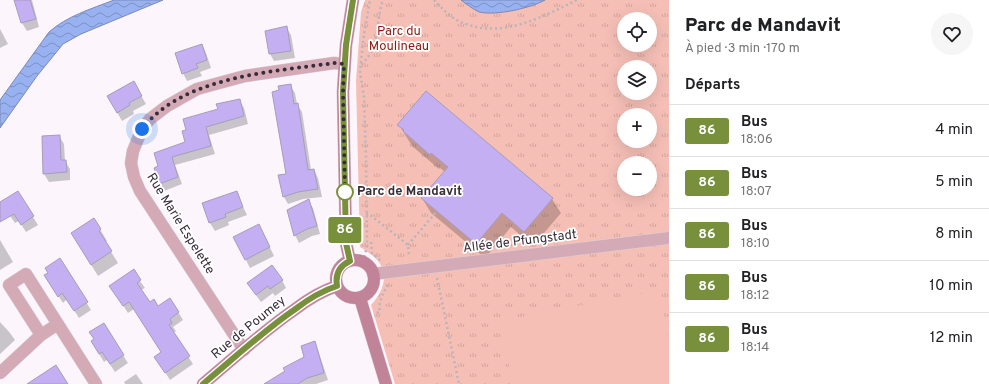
<!DOCTYPE html>
<html lang="fr">
<meta charset="utf-8">
<style>
:root{--surface:#fff;--page:#f6f6f6;--text:#202124;--muted:#757577;--line:#e0e0e0}
body{margin:0;font-family:Overpass,sans-serif;background:var(--page);color:var(--text);height:100vh;display:flex;flex-direction:column;font-size:15px;white-space:nowrap}
*{box-sizing:border-box;margin:0}
p{font-size:13px;color:var(--muted)}
.icon{flex:none;width:22px;height:22px;fill:none;stroke:currentColor;stroke-width:2;stroke-linecap:round;stroke-linejoin:round}
.map{position:relative;flex:1;overflow:hidden}
.side{display:flex;flex-direction:column;background:var(--surface);width:320px}
.side>*{flex:none}
.badge{padding:0 8px;border-radius:3px;font-size:14px;line-height:26px}
.fabs{position:absolute;left:617px;top:12px;display:grid;gap:8px}
.fabs a{display:grid;place-items:center;width:40px;height:40px;border-radius:50%;background:var(--surface);box-shadow:0 4px 16px #0002;font-size:20px}
.you{position:absolute;width:20px;height:20px;margin:-10px;border:3px solid #fff;border-radius:50%;background:#1a73e8;box-shadow:0 0 0 6px #1a73e833}
.map>.badge{position:absolute;translate:-50% -50%;box-shadow:0 0 0 2px #fff}
h2{padding:0 16px;font-size:15px;line-height:36px}
.round{display:grid;place-items:center;flex:none;width:42px;height:42px;border-radius:21px;background:var(--page)}
.headline{display:flex;align-items:center;justify-content:space-between;height:68px;padding:0 16px}
h1{font-size:19px;font-weight:800;line-height:30px}
ul{padding:0;list-style:none}
li{display:flex;align-items:center;gap:12px;height:52px;padding:0 16px;border-top:1px solid var(--line)}
li div{flex:1}
li b{display:block;font-size:15px}
li em{font-style:normal}
li .badge{min-width:44px;font-weight:700;text-align:center}
main{display:flex;flex:1;min-height:0}
.map>svg:first-child{display:block}
.park{fill:url(#park-tufts);fill-rule:evenodd}
.garden{fill:#f5bfb6}
.water{fill:url(#water-waves);stroke:#7b89b8}
.shadow{fill:#0003}
.building{fill:#c4aff2;stroke:#a69cbc}
.lines{fill:none;stroke-linecap:round;stroke-linejoin:round}
.street-casing{stroke:#d9d2d9;stroke-width:13}
.secondary-casing{stroke:#d9d2d9;stroke-width:13}
.path{stroke:#bbb3ba;stroke-width:2.5;stroke-dasharray:2 3;stroke-linecap:butt}
.street{stroke:#d5aab7;stroke-width:12}
.secondary{stroke:#c18397;stroke-width:12}
.line-casing{stroke:#fff;stroke-width:9}
.line{stroke:#78903c;stroke-width:6}
.walk{stroke:#382d37;stroke-width:4;stroke-dasharray:0 7.2}
.stop-dot{fill:#fff;stroke:#78903c;stroke-width:2}
.labels{text-anchor:middle;dominant-baseline:central;stroke-width:3.5;stroke-linejoin:round;paint-order:stroke}
.park-label{font-size:13px;fill:#891811;stroke:#fff}
.stop-label{font-size:13px;font-weight:bold;fill:#382d37;stroke:#fff;text-anchor:start}
.street-label{font-size:13px;fill:#382d37;stroke:#fff}
</style>
<main>
<div class="map">
<svg width="669" height="384" viewBox="0 0 669 384">
<defs>
<pattern id="park-tufts" width="24" height="20" patternUnits="userSpaceOnUse"><rect width="24" height="20" fill="#f5bfb6"/><path d="M3 7l-1-3M5 7V3M7 7l1-3M15 17l-1-3M17 17v-4M19 17l1-3" fill="none" stroke="#d3a49d"/></pattern>
<pattern id="water-waves" width="16" height="10" patternUnits="userSpaceOnUse"><rect width="16" height="10" fill="#98b1f0"/><path d="M0 5q4-4 8 0t8 0" fill="none" stroke="#7d90c3"/></pattern>
</defs>
<rect width="100%" height="100%" fill="#fcf6fc"/>
<!-- park -->
<path class="park" d="M365,0H669V384H395L371,305C382,293 390,276 378,261C373,255 366,251 360,247L356,81L361,12ZM624,19H650V45H624ZM624,67H650V93H624ZM624,115H650V141H624ZM624,163H650V189H624Z"/>
<!-- garden -->
<path class="garden" d="M659,290L669,341V384H513L500,321Z"/>
<!-- water -->
<path class="water" d="M114,0H163L81,34L63,44L37,76L0,128V100L49,32C67,16 91,9 114,0Z
M461,0H545C531,8 496,16 479,12C473,9 466,4 461,0Z"/>
<!-- shadow -->
<path class="shadow" d="M15,0H32L39,27L27,31L22,23Z
M286,27L291,35L295,58L274,61L270,54Z
M0,29L8,44L0,48Z
M202,45L206,53L211,68L200,72L202,76L187,81L183,73Z
M133,82L146,104L133,111L134,114L122,121L108,96Z
M290,85L295,93L297,104L302,112L311,170H314L318,178L322,197L303,199L288,204L284,197L280,176L288,175L280,91Z
M239,100L244,108L248,124L209,135L215,154L175,165L182,184L164,191L160,183L155,168L186,143L219,109Z
M399,125L552,199L561,213L533,246L511,227L485,258L431,213L422,198L445,172L440,168L439,169L412,146Z
M59,136L64,144L65,161L70,169V180L49,182L44,174Z
M17,192L38,225L26,232L19,221L15,223L6,210Z
M236,192L247,215L228,222L229,225L215,231L210,223L204,204Z
M308,201L313,208L320,234L312,236L299,243L295,235Z
M94,219L107,241L105,242L118,263L98,276L79,245Z
M263,233L274,256L250,268L235,238Z
M0,240L13,262L0,270Z
M60,260L91,310L79,318L67,299L63,303L45,276L49,273Z
M282,280L286,288L275,296L273,293L261,302L253,291Z
M140,281L145,288L141,290L150,303L158,307L170,299L183,320L173,327L176,331L173,333L193,364L170,380L160,364L162,353L134,309L128,313L115,293Z
M0,322L10,333L15,340L0,354Z
M103,325L128,363L115,372L107,360L104,362L96,349L95,340Z
M314,342L318,350L328,380L316,384H266L306,357Z
M136,374L143,384H125L124,382Z"/>
<!-- building -->
<path class="building" d="M14,0H30L36,19L21,23Z
M287,26L291,51L269,54L265,31Z
M202,44L207,60L196,64L198,68L182,74L175,53Z
M134,81L142,96L129,103L130,105L117,113L107,96Z
M291,84L294,104L298,103L308,170L314,169L318,189L298,192L283,197L278,175L286,174L272,92L279,90L278,86Z
M426,91L553,198L524,232L502,213L476,244L421,198L448,167L431,153L430,155L403,131L404,130L397,125Z
M240,99L244,116L206,127L211,146L172,157L178,177L159,184L154,168L158,166L154,153L185,142L182,131L186,130L183,119L218,109L216,104Z
M60,135L61,160H66L67,172L43,174L42,136Z
M18,191L34,216L21,225L14,214L0,222V202Z
M237,191L243,207L225,214L226,217L209,223L202,203Z
M309,199L317,226L307,229L294,236L287,210Z
M94,218L101,229L99,231L112,251L91,265L71,233Z
M259,224L270,247L245,260L233,237Z
M60,258L88,302L74,311L62,293L58,297L44,275L48,273L45,268Z
M272,265L283,280L270,289L268,286L256,295L247,283Z
M134,269L141,280L137,283L150,302L154,299L158,306L170,298L179,312L170,319L172,323L169,325L190,356L165,373L154,357L161,352L129,302L123,306L109,286Z
M104,323L124,355L110,364L102,352L99,354L91,341L94,339L89,332Z
M315,341L324,373L307,378L298,384H264L285,371L283,368L304,357L301,346Z
M56,365L68,384H27Z"/>
<g class="lines">
<defs>
<path id="street" d="M373,274L669,238
M58,324L41,335L9,285L26,274L96,384
M244,350L140,191L134,177L131,163L133,151L142,129L150,119L167,106L197,89L245,76L334,63L344,64
M0,373L41,335"/>
<path id="secondary" d="M336 279a19 19 0 1 1 38 0a19 19 0 1 1-38 0Z
M350,261L346,243L343,92L346,45L353,0
M360,298L386,384
M203,384C233,359 262,332 294,310C307,300 321,291 337,286"/>
</defs>
<!-- street casing -->
<use href="#street" class="street-casing"/>
<!-- secondary casing -->
<use href="#secondary" class="secondary-casing"/>
<!-- path -->
<path class="path" d="M434,0C440,6 445,12 452,17C457,21 463,23 469,25C506,37 544,16 577,0
M361,64C381,49 375,21 383,0
M366,214H369L408,245L409,257
M371,242L372,253L381,261
M408,245L437,211
M363,262L367,246L366,157L364,97L360,72L363,41L370,0
M437,278L459,384
M377,313L380,312C378,301 383,293 389,284"/>
<!-- street -->
<use href="#street" class="street"/>
<!-- secondary -->
<use href="#secondary" class="secondary"/>
</g>
<g class="lines">
<defs>
<path id="line" d="M203,384C233,359 262,332 294,310C307,300 321,291 337,286C335,274 339,266 350,261L346,243L343,92L346,45L353,0"/>
</defs>
<!-- line casing -->
<use href="#line" class="line-casing"/>
<!-- line -->
<use href="#line" class="line"/>
<!-- walk -->
<path class="walk" d="M142,129C183,76 272,72 334,63L344,64L343,92L345,192"/>
</g>
<!-- markers -->
<circle class="stop-dot" cx="345" cy="192" r="8"/>
<g class="labels">
<!-- park labels -->
<g class="park-label">
<text x="399" y="32">Parc du<tspan x="399" dy="15">Moulineau</tspan></text>
</g>
<!-- stop labels -->
<g class="stop-label">
<text x="357" y="192">Parc de Mandavit</text>
</g>
<!-- street labels -->
<g class="street-label">
<text transform="translate(180 224) rotate(58)">Rue Marie Espelette</text>
<text transform="translate(520 242) rotate(-7)">Allée de Pfungstadt</text>
<text transform="translate(249 328) rotate(-39)">Rue de Poumey</text>
</g>
</g>
</svg>
<div class="fabs">
<a><svg class="icon" aria-label="locate" viewBox="0 0 24 24"><circle cx="12" cy="12" r="6"/><path d="M12 2v4M12 18v4M2 12h4M18 12h4"/></svg></a>
<a><svg class="icon" aria-label="layers" viewBox="0 0 24 24"><path d="M12 4l9 5-9 5-9-5zM3 14l9 5 9-5"/></svg></a>
<a>+</a>
<a>−</a>
</div>
<div class="you" style="left:142px;top:129px"></div>
<b class="badge" style="left:345px;top:230px;background:#78903c;color:#fff">86</b>
</div>
<section class="side">
<div class="headline"><div><h1>Parc de Mandavit</h1><p>À pied · 3 min · 170 m</p></div><a class="round"><svg class="icon" aria-label="heart" viewBox="0 0 24 24"><path d="M12 20l-8-8c-3-5 5-10 8-4 3-6 11-1 8 4z"/></svg></a></div>
<h2>Départs</h2>
<ul>
<li><span class="badge" style="background:#78903c;color:#fff">86</span><div><b>Bus</b><p>18:06</p></div><em>4 min</em></li>
<li><span class="badge" style="background:#78903c;color:#fff">86</span><div><b>Bus</b><p>18:07</p></div><em>5 min</em></li>
<li><span class="badge" style="background:#78903c;color:#fff">86</span><div><b>Bus</b><p>18:10</p></div><em>8 min</em></li>
<li><span class="badge" style="background:#78903c;color:#fff">86</span><div><b>Bus</b><p>18:12</p></div><em>10 min</em></li>
<li><span class="badge" style="background:#78903c;color:#fff">86</span><div><b>Bus</b><p>18:14</p></div><em>12 min</em></li>
</ul>
</section>
</main>
